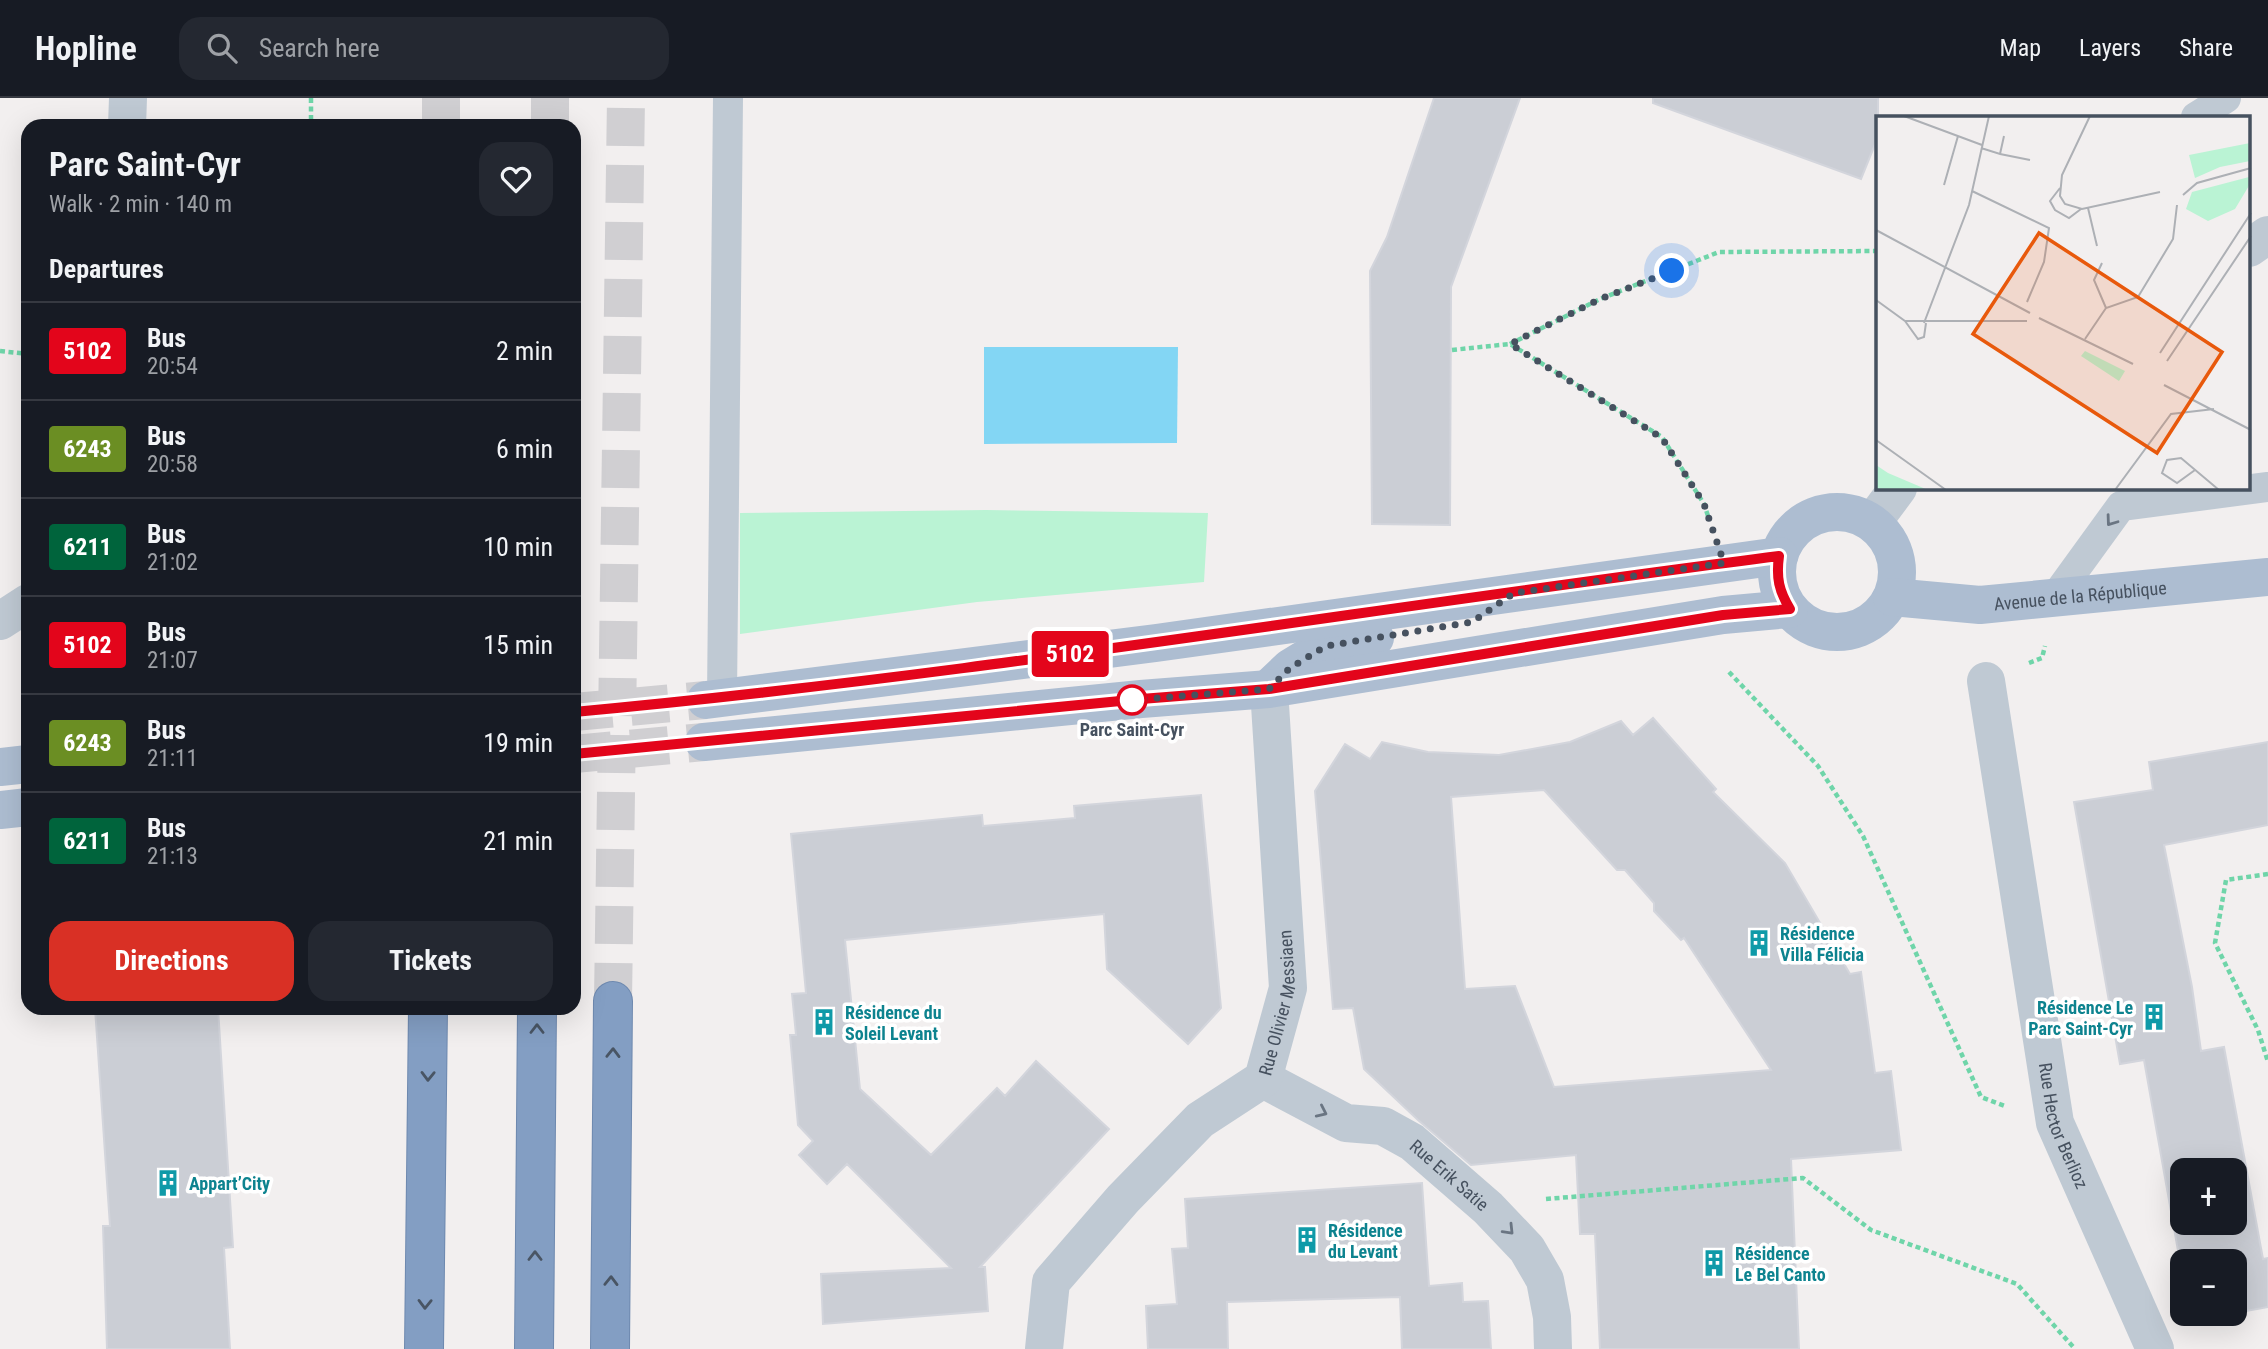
<!DOCTYPE html>
<meta charset="utf-8">
<style>
:root{--surface:#171b24;--page:#242831;--text:#f1f3f6;--muted:#9ea1a6;--line:#363941;--accent:#d93025}
body{margin:0;font-family:"Roboto Condensed",sans-serif;background:var(--page);color:var(--text);height:100vh;display:flex;flex-direction:column;font-size:26px;white-space:nowrap}
*{box-sizing:border-box;margin:0}
p{font-size:23px;color:var(--muted)}
.icon{flex:none;width:38px;height:38px;fill:none;stroke:currentColor;stroke-width:2;stroke-linecap:round;stroke-linejoin:round}
.map{position:relative;flex:1;overflow:hidden}
.panel{position:absolute;left:21px;top:21px;width:560px;height:896px;display:flex;flex-direction:column;background:var(--surface);border-radius:21px;box-shadow:0 7px 28px #0002}
.panel>*{flex:none}
.badge{padding:0 14px;border-radius:5px;font-size:24px;line-height:46px}
.tools{position:absolute;left:2170px;top:1060px;display:grid;gap:14px}
.tools a{display:grid;place-items:center;width:77px;height:77px;border-radius:14px;background:var(--surface);box-shadow:0 7px 28px #0002;font-size:35px}
.you{position:absolute;width:35px;height:35px;margin:-18px;border:5px solid #fff;border-radius:50%;background:#1a73e8;box-shadow:0 0 0 10px #1a73e833}
.map>.badge{position:absolute;translate:-50% -50%;box-shadow:0 0 0 4px #fff}
h2{padding:0 28px;font-size:26px;line-height:63px}
.round{display:grid;place-items:center;flex:none;width:74px;height:74px;border-radius:21px;background:var(--page)}
.summary{display:flex;align-items:center;justify-content:space-between;height:119px;padding:0 28px}
h1{font-size:33px;font-weight:700;line-height:52px}
.action{display:flex;gap:14px;margin-top:auto;padding:14px 28px}
.action a{flex:1;height:80px;border-radius:21px;background:var(--accent);color:#fff;font-size:28px;font-weight:700;line-height:80px;text-align:center}
.action a+a{background:var(--page);color:var(--text)}
ul{padding:0;list-style:none}
li{display:flex;align-items:center;gap:21px;height:98px;padding:0 28px;border-top:2px solid var(--line)}
li div{flex:1}
li b{display:block;font-size:26px}
li em{font-style:normal}
li .badge{min-width:77px;font-weight:700;text-align:center}
header{display:flex;align-items:center;gap:42px;box-sizing:border-box;height:98px;padding:0 35px;background:var(--surface);border-bottom:2px solid var(--line)}
header strong{font-size:33px}
nav{display:flex;gap:38px;margin-inline-start:auto;font-size:24px}
.search{width:490px;height:63px;background:var(--page);display:flex;align-items:center;gap:18px;box-sizing:border-box;padding:0 24px;border-radius:21px;color:var(--muted);font-size:26px}
.map>svg:first-child{display:block}
.green{fill:#baf3d4}
.water{fill:#83d6f4}
.building{fill:#cbced5;stroke:#d3d5dc;stroke-width:2;fill-rule:evenodd}
.lines{fill:none;stroke-linecap:round;stroke-linejoin:round}
.primary-tunnel{stroke:#d0cfd2;stroke-width:38;stroke-dasharray:38 19;stroke-linecap:butt}
.motorway-tunnel{stroke:#d0cfd2;stroke-width:38;stroke-dasharray:38 19;stroke-linecap:butt}
.motorway-casing{stroke:#6e89af;stroke-width:40}
.path{stroke:#6fd5a9;stroke-width:4.5;stroke-dasharray:5 3.5;stroke-linecap:butt}
.service{stroke:#bfc9d3;stroke-width:30}
.minor{stroke:#bfc9d3;stroke-width:38}
.primary{stroke:#adbdd1;stroke-width:38}
.motorway{stroke:#839ec3;stroke-width:38}
.oneway{stroke:#6a7582}
.oneway2{stroke:#495564}
.line-casing{stroke:#fff;stroke-width:16}
.line{stroke:#e3051b;stroke-width:10}
.walk{stroke:#46515f;stroke-width:7;stroke-dasharray:0 12.6}
.stop-dot{fill:#fff;stroke:#e3051b;stroke-width:3.5}
.labels{text-anchor:middle;dominant-baseline:central;stroke-width:7;stroke-linejoin:round;paint-order:stroke}
.street-label{font-size:18px;fill:#46515f;stroke:#fff}
.stop-label{font-size:18px;font-weight:bold;fill:#46515f;stroke:#fff}
.culture-label{font-size:18px;font-weight:bold;fill:#0d838f;stroke:#fff;text-anchor:start}
.inset-road{fill:none;stroke:#adb0b5;stroke-width:2}
.view{fill:#e8590c;fill-opacity:0.15;stroke:#e8590c;stroke-width:3.5}
.inset-edge{fill:none;stroke:#46515f;stroke-width:3.5}
</style>
<header>
<strong>Hopline</strong>
<div class="search"><svg class="icon" aria-label="search" viewBox="0 0 24 24"><circle cx="10" cy="10" r="6"/><path d="M15 15l6 6"/></svg>Search here</div>
<nav><a>Map</a><a>Layers</a><a>Share</a></nav>
</header>
<div class="map">
<svg width="2268" height="1251" viewBox="0 0 2268 1251">
<rect width="100%" height="100%" fill="#f2efef"/>
<!-- green -->
<path class="green" d="M986,412L1208,415L1204,484L977,504L740,536V415Z"/>
<!-- water -->
<path class="water" d="M984,249H1178L1177,345L984,346Z"/>
<!-- building -->
<path class="building" d="M1434,0H1520L1451,189L1450,427L1372,426L1370,173L1387,139Z
M1653,0H1878V39L1861,81L1653,5Z
M1653,620L1716,691L1713,694L1785,765L1850,876L1861,874L1875,975L1891,973L1901,1052L1791,1061L1799,1251H1600L1595,1136H1580L1576,1057L1471,1067L1418,1022L1364,971L1353,910L1333,911L1315,693L1345,646L1370,661L1382,644L1428,654L1499,657L1570,644L1621,623L1633,637ZM1544,692L1617,772H1625L1654,805V813L1681,842L1684,840L1771,972L1554,989L1515,888L1465,891L1451,699Z
M2268,644V727L2164,747L2192,889L2201,953L2224,949L2263,1161L2268,1160V1209L2235,1215V1164H2182V1175L2144,962L2120,966L2074,704L2153,692L2149,664ZM2182,1073H2235V1125H2182Z
M1201,697L1221,910L1188,946L1107,871L1104,816L845,842L860,991L931,1057L997,990L1005,998L1036,963L1109,1031L980,1169H985L988,1213L823,1226L821,1176L951,1170L847,1066L827,1086L799,1057L813,1043L798,1027L790,937H796L792,896L806,895L791,736L982,717L983,728L1075,720L1074,708Z
M95,910H218L233,1149L224,1150L230,1251H107L103,1128H110Z
M1422,1085L1429,1188L1462,1185L1463,1204L1488,1203L1491,1251H1402L1400,1199L1227,1204L1228,1251H1148L1146,1208L1177,1206L1172,1151L1188,1150L1185,1101Z"/>
<g class="lines">
<!-- primary-tunnel -->
<path class="primary-tunnel" d="M574,614L706,602
M574,656L704,644"/>
<!-- motorway-tunnel -->
<path class="motorway-tunnel" d="M441,28V0
M550,28V0
M613,903L626,0"/>
<defs>
<path id="motorway" d="M424,1251L428,910
M534,1251L537,910
M610,1251L613,903"/>
</defs>
<!-- motorway casing -->
<use href="#motorway" class="motorway-casing"/>
<!-- path -->
<path class="path" d="M311,0V28
M1510,246L1600,201L1719,154L1878,153
M1452,252L1510,246L1662,339L1704,406L1709,421
M0,253L28,256
M2029,565L2042,560L2045,548
M1729,574L1818,668L1863,738L1981,999L2005,1008
M2268,776L2226,782L2215,845L2258,932L2268,964
M1546,1101L1803,1080L1871,1132L2017,1186L2075,1251"/>
<!-- service -->
<path class="service" d="M2196,19L2226,0
M2055,499L2121,408L2268,389
M722,599L728,0"/>
<!-- minor -->
<g class="minor">
<path d="M127,28L128,0"/>
<path d="M2249,150L2268,137"/>
<path d="M1872,425L1898,390"/>
<path d="M0,523L28,505"/>
<path id="s1" d="M1986,583L2055,1025L2155,1251"/>
<path id="s2" d="M1263,981L1346,1025L1383,1028L1412,1044L1488,1110L1527,1151L1545,1182L1552,1219L1553,1251"/>
<path id="s3" d="M1044,1251L1051,1184L1123,1101L1200,1022L1263,981L1288,890L1269,591"/>
</g>
<!-- primary -->
<g class="primary">
<circle cx="1837" cy="474" r="60"/>
<path id="s4" d="M1892,499L1980,507L2268,479"/>
<path d="M1271,588L1290,570L1326,548L1375,540"/>
<path d="M706,602L1156,545L1779,458"/>
<path d="M704,644L1141,601L1269,591L1723,517L1789,511"/>
<path d="M0,669L28,666"/>
<path d="M0,712L28,709"/>
</g>
<!-- motorway -->
<use href="#motorway" class="motorway"/>
</g>
<!-- one-way arrows -->
<defs><path id="oneway-chevron" d="M-2-3.5L2.5 0L-2 3.5" fill="none" stroke-width="1.6" stroke-linecap="round" stroke-linejoin="round" transform="scale(1.75)"/></defs>
<g class="oneway">
<use href="#oneway-chevron" transform="translate(2111 423) rotate(126)"/>
<use href="#oneway-chevron" transform="translate(1322 1014) rotate(25)"/>
<use href="#oneway-chevron" transform="translate(1509 1132) rotate(46)"/>
</g>
<g class="oneway2">
<use href="#oneway-chevron" transform="translate(537 931) rotate(-90)"/>
<use href="#oneway-chevron" transform="translate(613 955) rotate(-89)"/>
<use href="#oneway-chevron" transform="translate(428 978) rotate(91)"/>
<use href="#oneway-chevron" transform="translate(535 1158) rotate(-90)"/>
<use href="#oneway-chevron" transform="translate(611 1183) rotate(-89)"/>
<use href="#oneway-chevron" transform="translate(425 1206) rotate(91)"/>
</g>
<g class="lines">
<defs>
<path id="line" d="M574,614C977,577 1377,509 1779,458C1776,480 1779,493 1790,511L1723,517L1269,591L1141,601L574,656"/>
</defs>
<!-- line casing -->
<use href="#line" class="line-casing"/>
<!-- line -->
<use href="#line" class="line"/>
<!-- walk -->
<path class="walk" d="M1132,602L1269,591L1290,570L1326,548L1472,524L1514,495L1724,465L1704,406L1662,340L1510,246L1600,201L1672,173"/>
</g>
<!-- icons -->
<defs>
<symbol id="building-bare" viewBox="-9 -9 18 18"><path d="M-4-6H4V6H1V3H-1V6H-4ZM-2.5-4.3h1.7v1.8h-1.7ZM.8-4.3h1.7v1.8H.8ZM-2.5-1h1.7V.8h-1.7ZM.8-1h1.7V.8H.8Z" fill="#0f9aa8" stroke="#fff" stroke-width="2.5" paint-order="stroke"/></symbol>
</defs>
<g fill-rule="evenodd">
<use href="#building-bare" x="1740" y="826" width="38" height="38"/>
<use href="#building-bare" x="2135" y="900" width="38" height="38"/>
<use href="#building-bare" x="805" y="905" width="38" height="38"/>
<use href="#building-bare" x="149" y="1066" width="38" height="38"/>
<use href="#building-bare" x="1288" y="1123" width="38" height="38"/>
<use href="#building-bare" x="1695" y="1146" width="38" height="38"/>
</g>
<!-- markers -->
<circle class="stop-dot" cx="1132" cy="602" r="14"/>
<g class="labels">
<!-- street labels -->
<g class="street-label">
<text stroke="none"><textPath href="#s4" startOffset="189">Avenue de la République</textPath></text>
<text stroke="none"><textPath href="#s3" startOffset="441">Rue Olivier Messiaen</textPath></text>
<text stroke="none"><textPath href="#s1" startOffset="452">Rue Hector Berlioz</textPath></text>
<text stroke="none"><textPath href="#s2" startOffset="214">Rue Erik Satie</textPath></text>
</g>
<!-- stop labels -->
<g class="stop-label">
<text x="1132" y="631">Parc Saint-Cyr</text>
</g>
<!-- culture labels -->
<g class="culture-label">
<text x="1780" y="835">Résidence<tspan x="1780" dy="21">Villa Félicia</tspan></text>
<text x="2133" y="909" text-anchor="end">Résidence Le<tspan x="2133" dy="21">Parc Saint-Cyr</tspan></text>
<text x="845" y="914">Résidence du<tspan x="845" dy="21">Soleil Levant</tspan></text>
<text x="189" y="1085">Appart’City</text>
<text x="1328" y="1132">Résidence<tspan x="1328" dy="21">du Levant</tspan></text>
<text x="1735" y="1155">Résidence<tspan x="1735" dy="21">Le Bel Canto</tspan></text>
</g>
</g>
<!-- overview -->
<g transform="translate(1876 18)">
<rect width="374" height="374" fill="#f2efef"/>
<path d="M374,27V45L344,51L319,62L313,39ZM373,61L374,68L359,93L332,105L310,93L316,76ZM209,235L249,255L243,265L205,240ZM0,349L12,357L52,374H0Z" fill="#baf3d4"/>
<path class="inset-road" d="M28,0L106,29M214,0L186,59L184,80L189,88L206,93L284,76M105,32L124,38L128,20M124,38L154,44M68,69L82,20M184,72L174,85L179,94L193,102L205,93M96,75L173,112L168,146L151,186M307,79L321,67L375,52M212,92L221,130M0,114L154,197M226,147L218,164L230,192M0,184L29,205H151M163,202L257,248M29,205L42,223L48,221L50,207M48,207L93,89L113,0M209,223L230,192L262,181L297,123L301,89M284,237L375,97M291,245L375,120M288,269L375,314M0,324L70,374M319,354L301,367L286,357L291,344L305,342L343,374M239,374L295,298L338,293"/>
<path class="view" d="M163,117L346,236L281,337L97,218Z"/>
<rect width="374" height="374" class="inset-edge"/>
</g>
</svg>
<div class="tools">
<a>+</a>
<a>−</a>
</div>
<div class="you" style="left:1672px;top:173px"></div>
<b class="badge" style="left:1070px;top:556px;background:#e3051b;color:#fff">5102</b>
<section class="panel">
<div class="summary"><div><h1>Parc Saint-Cyr</h1><p>Walk · 2 min · 140 m</p></div><a class="round"><svg class="icon" aria-label="heart" viewBox="0 0 24 24"><path d="M12 20l-8-8c-3-5 5-10 8-4 3-6 11-1 8 4z"/></svg></a></div>
<h2>Departures</h2>
<ul>
<li><span class="badge" style="background:#e3051b;color:#fff">5102</span><div><b>Bus</b><p>20:54</p></div><em>2 min</em></li>
<li><span class="badge" style="background:#6b8e23;color:#fff">6243</span><div><b>Bus</b><p>20:58</p></div><em>6 min</em></li>
<li><span class="badge" style="background:#00643c;color:#fff">6211</span><div><b>Bus</b><p>21:02</p></div><em>10 min</em></li>
<li><span class="badge" style="background:#e3051b;color:#fff">5102</span><div><b>Bus</b><p>21:07</p></div><em>15 min</em></li>
<li><span class="badge" style="background:#6b8e23;color:#fff">6243</span><div><b>Bus</b><p>21:11</p></div><em>19 min</em></li>
<li><span class="badge" style="background:#00643c;color:#fff">6211</span><div><b>Bus</b><p>21:13</p></div><em>21 min</em></li>
</ul>
<div class="action"><a>Directions</a><a>Tickets</a></div>
</section>
</div>
